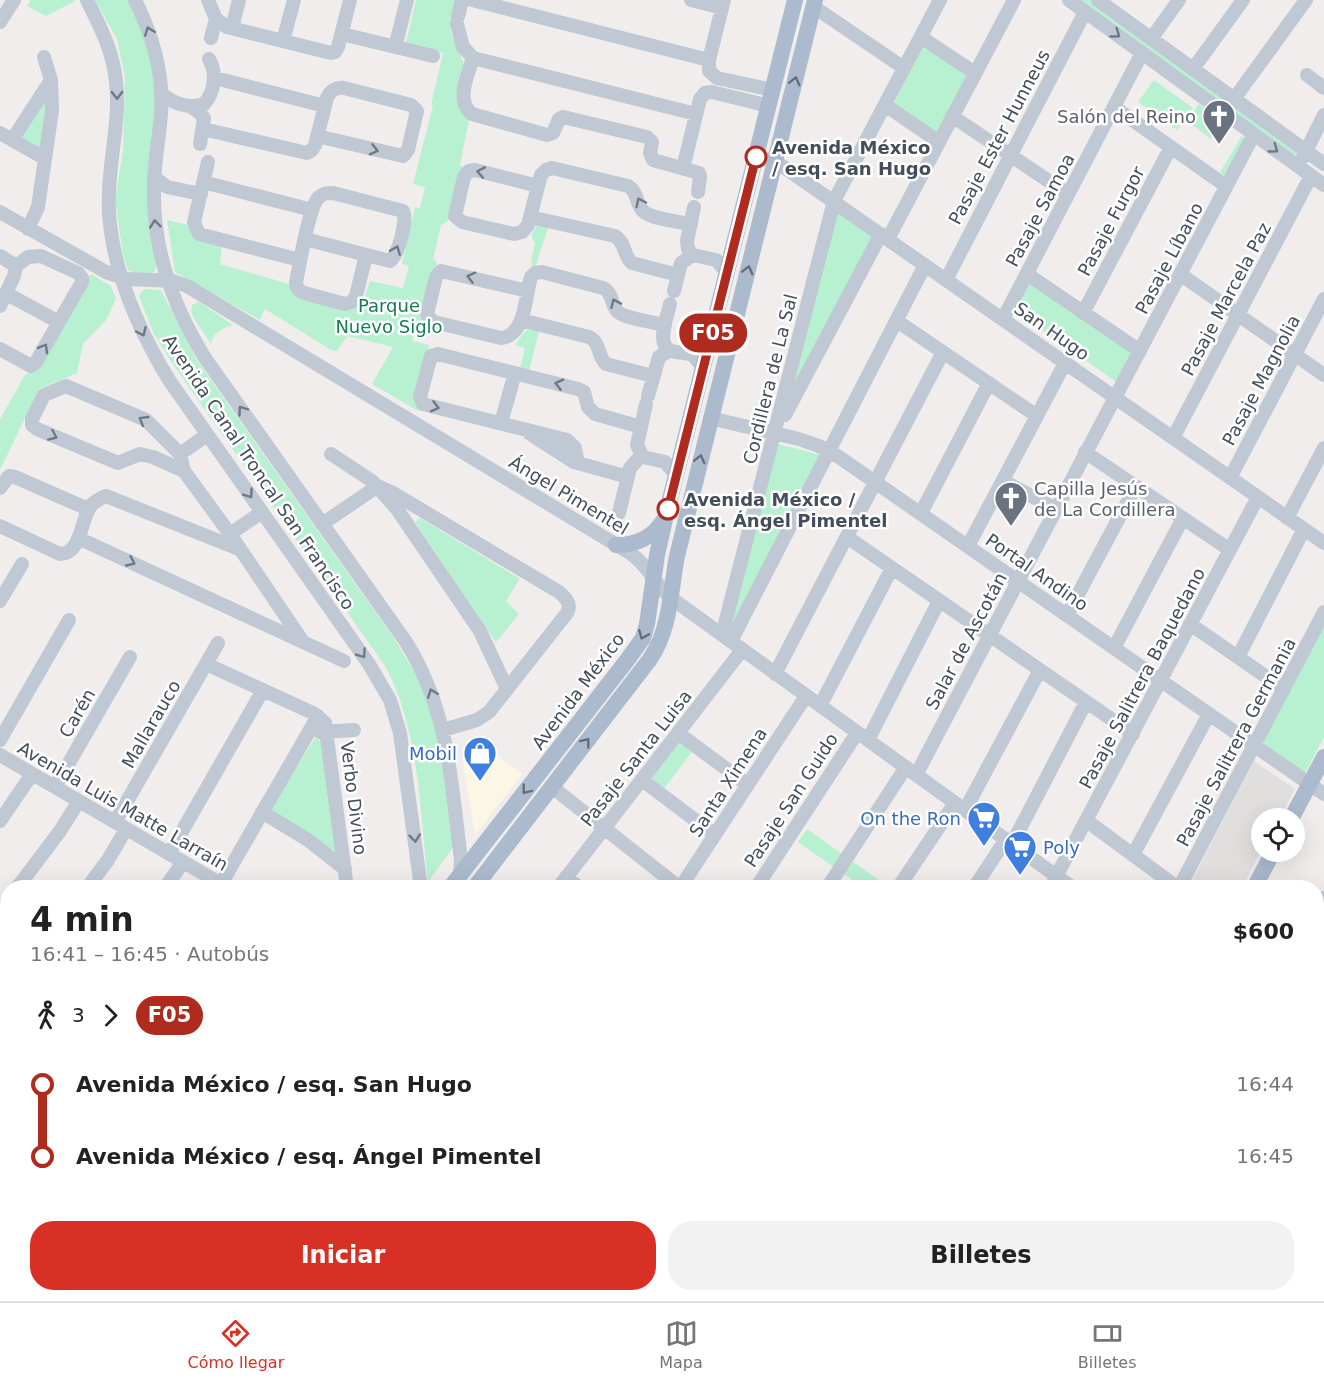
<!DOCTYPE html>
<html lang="es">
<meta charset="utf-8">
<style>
:root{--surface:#fff;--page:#f2f2f2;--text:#222;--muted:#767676;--line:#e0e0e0;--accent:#d93025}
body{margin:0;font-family:"DejaVu Sans",sans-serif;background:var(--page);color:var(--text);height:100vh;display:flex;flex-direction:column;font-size:22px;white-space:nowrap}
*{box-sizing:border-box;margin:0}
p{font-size:20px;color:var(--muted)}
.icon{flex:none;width:33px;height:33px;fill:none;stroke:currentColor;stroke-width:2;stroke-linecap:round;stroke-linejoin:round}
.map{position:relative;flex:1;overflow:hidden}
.panel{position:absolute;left:0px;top:880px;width:1324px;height:422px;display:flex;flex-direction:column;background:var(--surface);border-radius:24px 24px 0 0;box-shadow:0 6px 24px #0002}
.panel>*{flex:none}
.badge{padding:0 12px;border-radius:20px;font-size:21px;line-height:39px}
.fabs{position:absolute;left:1251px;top:808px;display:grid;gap:12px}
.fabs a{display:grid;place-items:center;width:54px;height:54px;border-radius:50%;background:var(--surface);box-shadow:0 6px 24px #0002;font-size:30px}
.map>.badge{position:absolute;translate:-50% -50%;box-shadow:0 0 0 3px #fff}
.legs{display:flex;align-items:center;gap:9px;height:66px;padding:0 30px;font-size:20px}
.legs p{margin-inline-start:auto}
.head{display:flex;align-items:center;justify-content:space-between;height:102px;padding:0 30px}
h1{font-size:33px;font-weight:600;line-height:45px}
.action{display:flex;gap:12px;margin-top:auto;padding:12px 30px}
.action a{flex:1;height:69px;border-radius:24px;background:var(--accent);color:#fff;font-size:24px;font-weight:600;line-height:69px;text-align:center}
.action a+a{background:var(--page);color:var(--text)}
ul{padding:0 30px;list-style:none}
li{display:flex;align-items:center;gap:21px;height:72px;font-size:22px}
li i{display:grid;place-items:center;width:9px;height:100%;margin:0 8px;background:currentColor}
li i::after{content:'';width:15px;height:15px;margin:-8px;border:4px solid;border-radius:50%;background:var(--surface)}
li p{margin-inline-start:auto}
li:first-child i{background:linear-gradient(#0000 50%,currentColor 0)}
li:last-child i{background:linear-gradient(currentColor 50%,#0000 0)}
.dock{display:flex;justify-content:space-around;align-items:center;height:84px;border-top:2px solid var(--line);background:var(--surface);font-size:16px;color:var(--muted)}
.dock a{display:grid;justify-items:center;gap:3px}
.dock .current{color:var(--accent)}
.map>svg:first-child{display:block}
.commercial{fill:#fcf7e4}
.education{fill:#e1dede}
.green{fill:#b8f0d2}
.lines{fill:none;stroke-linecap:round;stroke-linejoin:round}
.minor{stroke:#bfc8d3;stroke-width:14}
.major{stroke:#abbacd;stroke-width:16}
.oneway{stroke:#6f7985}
.oneway2{stroke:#636e7d}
.line-1-casing{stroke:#fff;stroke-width:14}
.line-1{stroke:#af2b1e;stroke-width:9}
.stop-1-dot{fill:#fff;stroke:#af2b1e;stroke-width:3}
.labels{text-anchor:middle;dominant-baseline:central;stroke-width:5;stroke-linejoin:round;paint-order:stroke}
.worship-label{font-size:18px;fill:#5b616d;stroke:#fff;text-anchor:end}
.street-label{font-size:18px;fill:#444e5b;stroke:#fff}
.stop-label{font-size:18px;font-weight:bold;fill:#444e5b;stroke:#fff;text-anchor:start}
.park-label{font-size:18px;fill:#137e51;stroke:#fff}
.shop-label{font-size:18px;fill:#366cbe;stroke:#fff;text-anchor:end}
</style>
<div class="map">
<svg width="1324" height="1301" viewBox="0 0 1324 1301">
<rect width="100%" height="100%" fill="#f0edec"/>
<!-- commercial -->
<path class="commercial" d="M494,753L522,774L475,835L462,757Z"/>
<!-- education -->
<path class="education" d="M1254,761L1295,789L1279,819H1262L1261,851L1242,888H1188Z"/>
<!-- green -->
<path class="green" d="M31,0H75V1L46,16L27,6Z
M95,0H128L144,36L155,71L157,264L154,272C144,277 138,274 128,270L123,255L115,200L123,151L125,77L117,39Z
M416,0H455L450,31L466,69L470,115L460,165L463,166L448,221L441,225L433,260L437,262L422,321H417L412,341L429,345L417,403L420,412L372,384L393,347L347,336L337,351L331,350L265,309L260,320L175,272L167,220L188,225L222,245L220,264L289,284L298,294L304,297L351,310L362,306L370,281L403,288L409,266L402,264L415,207L420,208L425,187L413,184L433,106L431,105L443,53L406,43Z
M1078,0H1091L1297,149V153L1292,156Z
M924,44L967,74L938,134L893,106Z
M1154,80L1193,108L1177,130L1138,102Z
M48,89V111L40,151L18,138Z
M1199,104L1223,122L1211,139L1187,121Z
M1242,136L1249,141L1229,179L1220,172Z
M835,207L874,235L787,401Z
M538,224L549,225L534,271L531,261L535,244L531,235Z
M91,274L111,286L116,299L106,320L83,344L77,373L39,389L0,470V419L25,375L38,368Z
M1031,280L1135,352L1118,383L1015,311Z
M144,289L161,290L196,359L393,637L420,681L436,727L454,846L428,882C420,812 419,727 385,666L170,360L153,332L139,296Z
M199,302L233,325C222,329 214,331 211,344L193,317L191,311L192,305Z
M531,329L539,331L529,371L520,369L525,348L515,345L526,330Z
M774,443L824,456L736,621L731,619Z
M420,518L520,579L506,601L519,614L496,642L415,522Z
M1324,621V737L1305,773L1260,743Z
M315,738L323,742L337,856L270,810Z
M676,738L695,748L663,790L648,775Z
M807,829L890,888H864L798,842Z"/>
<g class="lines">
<!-- minor -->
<path class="minor" d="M87,0C100,26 113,51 116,81C121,125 106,169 109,213C113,273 138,329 169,380L369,664L390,700L400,733L421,888
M135,0C153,36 164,73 161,114C159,141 153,168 154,195C154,255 174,308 205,358L406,642C449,711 451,781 461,860L460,878
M208,0L216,19L227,27L331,53L335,52L338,47L350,0
M472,0L709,60
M691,0L722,8
M724,0L709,60V71L717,78L773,90
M1069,0L1324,185
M1098,0L1324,164
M814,7L904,68
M458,17L462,0
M0,22L14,0
M457,24L463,47L473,58L696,114
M232,28L239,0
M342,34L433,56
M921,37L975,73
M211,38L216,19
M1151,39L1179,0
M283,41L294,0
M395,47L407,0
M473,58C468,75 455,101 472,114L547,135L553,133L559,119L563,117L647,137L652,142L650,153L653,160L699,173L700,177L698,192
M1193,69L1243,0
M1307,75L1324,88
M215,78L325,106
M161,93C173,104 189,109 204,104C215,92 217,73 209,59
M1234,99L1306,0
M885,105L939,142
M190,106L200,113L204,118L200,144
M1114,107L1226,186
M952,116L1068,194
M203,129L307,153L312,150L315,145L327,98C330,91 336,87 344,88L411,105L417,111L408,150L403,156L317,136
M0,133L44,158
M12,140L51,80
M755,157L775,161L1324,543
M1303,157L1324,115
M208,162L194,222L199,234L300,260
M683,168L700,99L705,93L712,92L769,106
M154,177L167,187L201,194
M203,182L312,210
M538,186L475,170L469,171L464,177L455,216L462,222L514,234L522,232L528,225L541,175L546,170L552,168L628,186C639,193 635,203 643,211C651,219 679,222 691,224
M694,207L687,241L688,249L693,255L716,260L728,273
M0,212L106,272L127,279L173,281L187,286L630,553C648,565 655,585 671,598L1073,888
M530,217L615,236C626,243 623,255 632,263L678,275
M28,229L38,207L52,111L51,80L44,57
M305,239L390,261C398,256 408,220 403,211L333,193C327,193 324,193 319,197C308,208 300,264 296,282C296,288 299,291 304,293L345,304L352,302L356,296L366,255
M888,239L1014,0
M0,256L16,266
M1027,274L1140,351
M1180,274L1324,375
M946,280L1085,12
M528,291L441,271L436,277L427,314L429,318L434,322L501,338C526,336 525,296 531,277L535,273L542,272L603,288C614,293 610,305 618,312C626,319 654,322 665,325
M674,291L681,263L693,255
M7,294L59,322
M670,304C668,315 656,342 669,350C676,353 686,353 693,355L704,369
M0,306L14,276L16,266L28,257L41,256L78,273L82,278V282L36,362L31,366L0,349
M1083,313L1171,147
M1003,319L1142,53
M521,320L589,337C601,343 597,356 606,364L653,376
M897,321L1037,416
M648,396L659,357L670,350
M785,415L881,234
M710,418L799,439L819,446L839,457L1324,794
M501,423L515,373
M529,433L574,462L628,477
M1173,438L1311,176
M1085,452L1230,550
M180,454L207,435
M331,454L372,481L397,509L480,631L507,689
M643,457L637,445L646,404
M578,463L575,448L567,440L423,404L420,397L431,356L438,354L578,389L584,392L588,407L595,414L641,427
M184,471L153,457L140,454L118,463L37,429L32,425V419L44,395L66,386L146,420L180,454L184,471L230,534L301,639
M1230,478L1324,299
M1003,481L1056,509
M379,487L393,493L559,592C566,598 572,604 567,613L489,712L477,720L443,730
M0,488L9,476L15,477L88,509
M619,513L630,468L639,458L643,457L665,462L676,475
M921,513L989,383
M1287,518L1324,448
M322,524L378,486
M0,526L60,554C81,554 81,520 90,507C94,501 100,499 106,496L239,549
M230,534L262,512
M847,537L1133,734
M78,538L344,661
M968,546L1065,363
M0,601L22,564
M1067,615L1136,486
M1190,624L1284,689
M722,635L834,201L940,0
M731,641L925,265
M1114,648L1183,518
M1238,657L1304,529
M206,664L313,713L325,723L347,888
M775,674L943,352
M820,706L892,568
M320,732L354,730
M678,733L748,785
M0,740L69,620
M868,740L939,601
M0,755L228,888
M916,775L1254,134
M642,780L715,835
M55,787L130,657
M552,787L680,888
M965,810L1040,670
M262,812L308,840L345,869
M0,821L32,774
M1087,821L1178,888
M115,822L218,643
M1012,844L1086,702
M169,854L263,690
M1133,855L1209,714
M566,877L580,888
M221,884L318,716
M17,888L60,831L79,801
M87,888L108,860L126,829
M165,888L183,862
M558,888L742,650
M680,888L806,696
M756,888L857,733
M827,888L906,767
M898,888L955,803
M974,888L1006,839
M1050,888L1258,497
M1179,888L1324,612
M1,910L8,901
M1317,911L1324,898
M1317,930L1324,935
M0,999L8,989
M1317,1029L1324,1016
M1317,1080L1324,1085
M0,1102L8,1092
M0,1119L8,1125
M0,1151L8,1141
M1317,1170L1324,1161
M1317,1206L1324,1211
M0,1248L8,1239
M303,1294L311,1301
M464,1294L465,1301
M492,1294L493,1301
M543,1294L552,1301
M644,1294L652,1301
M751,1294L759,1301
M1277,1294L1285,1301
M1313,1294L1322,1301
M35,1301L40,1294
M241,1301L246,1294
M395,1301L400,1294
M704,1301L708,1294
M779,1301L783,1294
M850,1301L854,1294
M922,1301L926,1294
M1076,1301L1080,1294
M1147,1301L1152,1294
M1218,1301L1223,1294"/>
<!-- major -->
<path class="major" d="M616,545C636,545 653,537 663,521
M1291,819L1324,757
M450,888L628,659L643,638L647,624L657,555L666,515L795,0
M474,888L650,659C671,628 670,592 677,556L815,0
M1254,888L1273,852
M129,1301L134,1294
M152,1301L157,1294
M999,1301L1003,1294"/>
</g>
<!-- one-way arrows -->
<defs><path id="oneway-chevron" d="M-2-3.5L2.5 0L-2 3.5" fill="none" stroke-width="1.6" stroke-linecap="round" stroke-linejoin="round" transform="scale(1.5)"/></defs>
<g class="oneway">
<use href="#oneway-chevron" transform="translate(149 31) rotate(-111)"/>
<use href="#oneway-chevron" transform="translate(1116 34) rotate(36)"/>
<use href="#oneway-chevron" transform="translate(117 95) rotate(89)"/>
<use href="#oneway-chevron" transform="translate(1274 149) rotate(36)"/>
<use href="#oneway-chevron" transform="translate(374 150) rotate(14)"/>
<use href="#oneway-chevron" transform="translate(481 172) rotate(-169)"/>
<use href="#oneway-chevron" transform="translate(640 202) rotate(-115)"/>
<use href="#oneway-chevron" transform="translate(155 224) rotate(-96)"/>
<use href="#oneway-chevron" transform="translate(396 250) rotate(-68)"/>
<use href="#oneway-chevron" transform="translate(471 277) rotate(-166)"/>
<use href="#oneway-chevron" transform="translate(615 303) rotate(-114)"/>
<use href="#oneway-chevron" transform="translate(142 332) rotate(65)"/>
<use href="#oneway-chevron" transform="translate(44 348) rotate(-60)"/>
<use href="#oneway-chevron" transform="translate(559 384) rotate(-166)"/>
<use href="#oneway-chevron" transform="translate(435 407) rotate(14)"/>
<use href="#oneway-chevron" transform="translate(242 410) rotate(-125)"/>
<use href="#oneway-chevron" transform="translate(143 420) rotate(-149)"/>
<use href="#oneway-chevron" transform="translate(53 436) rotate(24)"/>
<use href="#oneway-chevron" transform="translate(249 494) rotate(55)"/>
<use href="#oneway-chevron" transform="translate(131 562) rotate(25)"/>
<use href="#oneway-chevron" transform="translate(362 654) rotate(55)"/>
<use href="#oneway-chevron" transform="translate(432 693) rotate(-111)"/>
<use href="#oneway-chevron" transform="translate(415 838) rotate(83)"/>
</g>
<g class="oneway2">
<use href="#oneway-chevron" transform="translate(795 81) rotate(-76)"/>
<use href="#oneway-chevron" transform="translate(748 270) rotate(-76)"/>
<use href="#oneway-chevron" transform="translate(700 459) rotate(-76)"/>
<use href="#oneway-chevron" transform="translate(643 635) rotate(113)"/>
<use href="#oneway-chevron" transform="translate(586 742) rotate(-52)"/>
<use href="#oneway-chevron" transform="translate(526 790) rotate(128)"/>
</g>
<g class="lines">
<defs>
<path id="line-1" d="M668,509L756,157"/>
</defs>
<!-- line-1 casing -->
<use href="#line-1" class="line-1-casing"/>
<!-- line-1 -->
<use href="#line-1" class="line-1"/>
</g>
<!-- icons -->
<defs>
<symbol id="church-pin" viewBox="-11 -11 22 30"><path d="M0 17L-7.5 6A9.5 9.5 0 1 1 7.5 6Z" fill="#6b7280" stroke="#fff"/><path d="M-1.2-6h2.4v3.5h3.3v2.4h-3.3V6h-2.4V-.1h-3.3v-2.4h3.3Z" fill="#fff"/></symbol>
<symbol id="shop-pin" viewBox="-11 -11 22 30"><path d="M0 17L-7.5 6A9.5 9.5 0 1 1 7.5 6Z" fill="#3f7fe0" stroke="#fff"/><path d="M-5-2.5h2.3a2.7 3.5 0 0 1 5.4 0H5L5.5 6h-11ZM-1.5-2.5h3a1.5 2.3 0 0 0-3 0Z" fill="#fff"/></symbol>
<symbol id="supermarket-pin" viewBox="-11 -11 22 30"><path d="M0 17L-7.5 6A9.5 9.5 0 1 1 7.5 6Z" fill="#3f7fe0" stroke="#fff"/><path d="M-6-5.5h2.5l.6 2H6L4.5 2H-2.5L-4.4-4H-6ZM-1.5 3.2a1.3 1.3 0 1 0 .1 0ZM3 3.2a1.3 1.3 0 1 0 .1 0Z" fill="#fff"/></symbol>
</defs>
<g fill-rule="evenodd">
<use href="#church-pin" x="1200" y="97" width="38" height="52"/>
<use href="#church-pin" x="992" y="479" width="38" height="52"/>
<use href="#shop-pin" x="461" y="734" width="38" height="52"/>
<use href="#supermarket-pin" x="965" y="799" width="38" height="52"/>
<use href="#supermarket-pin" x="1001" y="828" width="38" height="52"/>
</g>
<!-- markers -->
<g class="stop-1-dot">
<circle cx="756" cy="157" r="10"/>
<circle cx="668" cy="509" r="10"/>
</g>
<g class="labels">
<!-- worship labels -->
<g class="worship-label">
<text x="1196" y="116">Salón del Reino</text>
<text x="1034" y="488" text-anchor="start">Capilla Jesús<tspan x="1034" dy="21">de La Cordillera</tspan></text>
</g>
<!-- street labels -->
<g class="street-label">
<text transform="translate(999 137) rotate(-62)">Pasaje Ester Hunneus</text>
<text transform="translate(1040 210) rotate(-62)">Pasaje Samoa</text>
<text transform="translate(1111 221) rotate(-62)">Pasaje Furgor</text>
<text transform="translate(1169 258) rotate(-62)">Pasaje Líbano</text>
<text transform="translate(1226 299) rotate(-62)">Pasaje Marcela Paz</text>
<text transform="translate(1052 331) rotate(35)">San Hugo</text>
<text transform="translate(770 379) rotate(-76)">Cordillera de La Sal</text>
<text transform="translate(1261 380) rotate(-62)">Pasaje Magnolia</text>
<text transform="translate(259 472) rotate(56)">Avenida Canal Troncal San Francisco</text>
<text transform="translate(569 495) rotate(31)">Ángel Pimentel</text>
<text transform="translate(1037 572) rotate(35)">Portal Andino</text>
<text transform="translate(966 641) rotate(-62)">Salar de Ascotán</text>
<text transform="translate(1142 678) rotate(-62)">Pasaje Salitrera Baquedano</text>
<text transform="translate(578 691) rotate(-53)">Avenida México</text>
<text transform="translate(77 713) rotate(-60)">Carén</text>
<text transform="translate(151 724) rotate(-60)">Mallarauco</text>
<text transform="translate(1236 742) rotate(-62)">Pasaje Salitrera Germania</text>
<text transform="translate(636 758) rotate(-52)">Pasaje Santa Luisa</text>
<text transform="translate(728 782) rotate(-57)">Santa Ximena</text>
<text transform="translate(354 798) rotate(83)">Verbo Divino</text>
<text transform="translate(791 800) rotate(-57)">Pasaje San Guido</text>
<text transform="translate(123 806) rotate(30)">Avenida Luis Matte Larraín</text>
</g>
<!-- stop labels -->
<g class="stop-label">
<text x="772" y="147">Avenida México<tspan x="772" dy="21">/ esq. San Hugo</tspan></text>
<text x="684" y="499">Avenida México /<tspan x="684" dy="21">esq. Ángel Pimentel</tspan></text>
</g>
<!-- park labels -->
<g class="park-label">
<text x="389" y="305">Parque<tspan x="389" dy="21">Nuevo Siglo</tspan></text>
</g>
<!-- shop labels -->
<g class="shop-label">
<text x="457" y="753">Mobil</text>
<text x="961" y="818">On the Ron</text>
<text x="1043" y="847" text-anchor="start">Poly</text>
</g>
</g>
</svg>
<div class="fabs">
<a><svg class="icon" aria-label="locate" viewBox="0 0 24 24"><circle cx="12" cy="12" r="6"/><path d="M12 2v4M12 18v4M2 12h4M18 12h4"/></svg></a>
</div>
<b class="badge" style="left:713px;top:333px;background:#af2b1e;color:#fff">F05</b>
<section class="panel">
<div class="head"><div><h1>4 min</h1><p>16:41 – 16:45 · Autobús</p></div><b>$600</b></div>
<div class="legs"><svg class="icon" aria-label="walk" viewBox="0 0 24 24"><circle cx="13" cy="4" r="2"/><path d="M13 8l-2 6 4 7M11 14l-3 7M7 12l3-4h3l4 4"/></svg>3<svg class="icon" aria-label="forward" viewBox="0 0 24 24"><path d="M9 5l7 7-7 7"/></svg><b class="badge" style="background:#af2b1e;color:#fff">F05</b></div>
<ul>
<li><i style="color:#af2b1e"></i><b>Avenida México / esq. San Hugo</b><p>16:44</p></li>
<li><i style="color:#af2b1e"></i><b>Avenida México / esq. Ángel Pimentel</b><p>16:45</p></li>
</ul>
<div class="action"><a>Iniciar</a><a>Billetes</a></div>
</section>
</div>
<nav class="dock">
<a class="current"><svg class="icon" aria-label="directions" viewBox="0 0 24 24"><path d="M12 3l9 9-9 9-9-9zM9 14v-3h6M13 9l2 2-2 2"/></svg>Cómo llegar</a>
<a><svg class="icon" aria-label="map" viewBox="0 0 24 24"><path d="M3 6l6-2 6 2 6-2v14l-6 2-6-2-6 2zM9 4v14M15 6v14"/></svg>Mapa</a>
<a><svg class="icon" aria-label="tickets" viewBox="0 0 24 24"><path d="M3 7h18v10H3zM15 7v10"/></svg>Billetes</a>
</nav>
